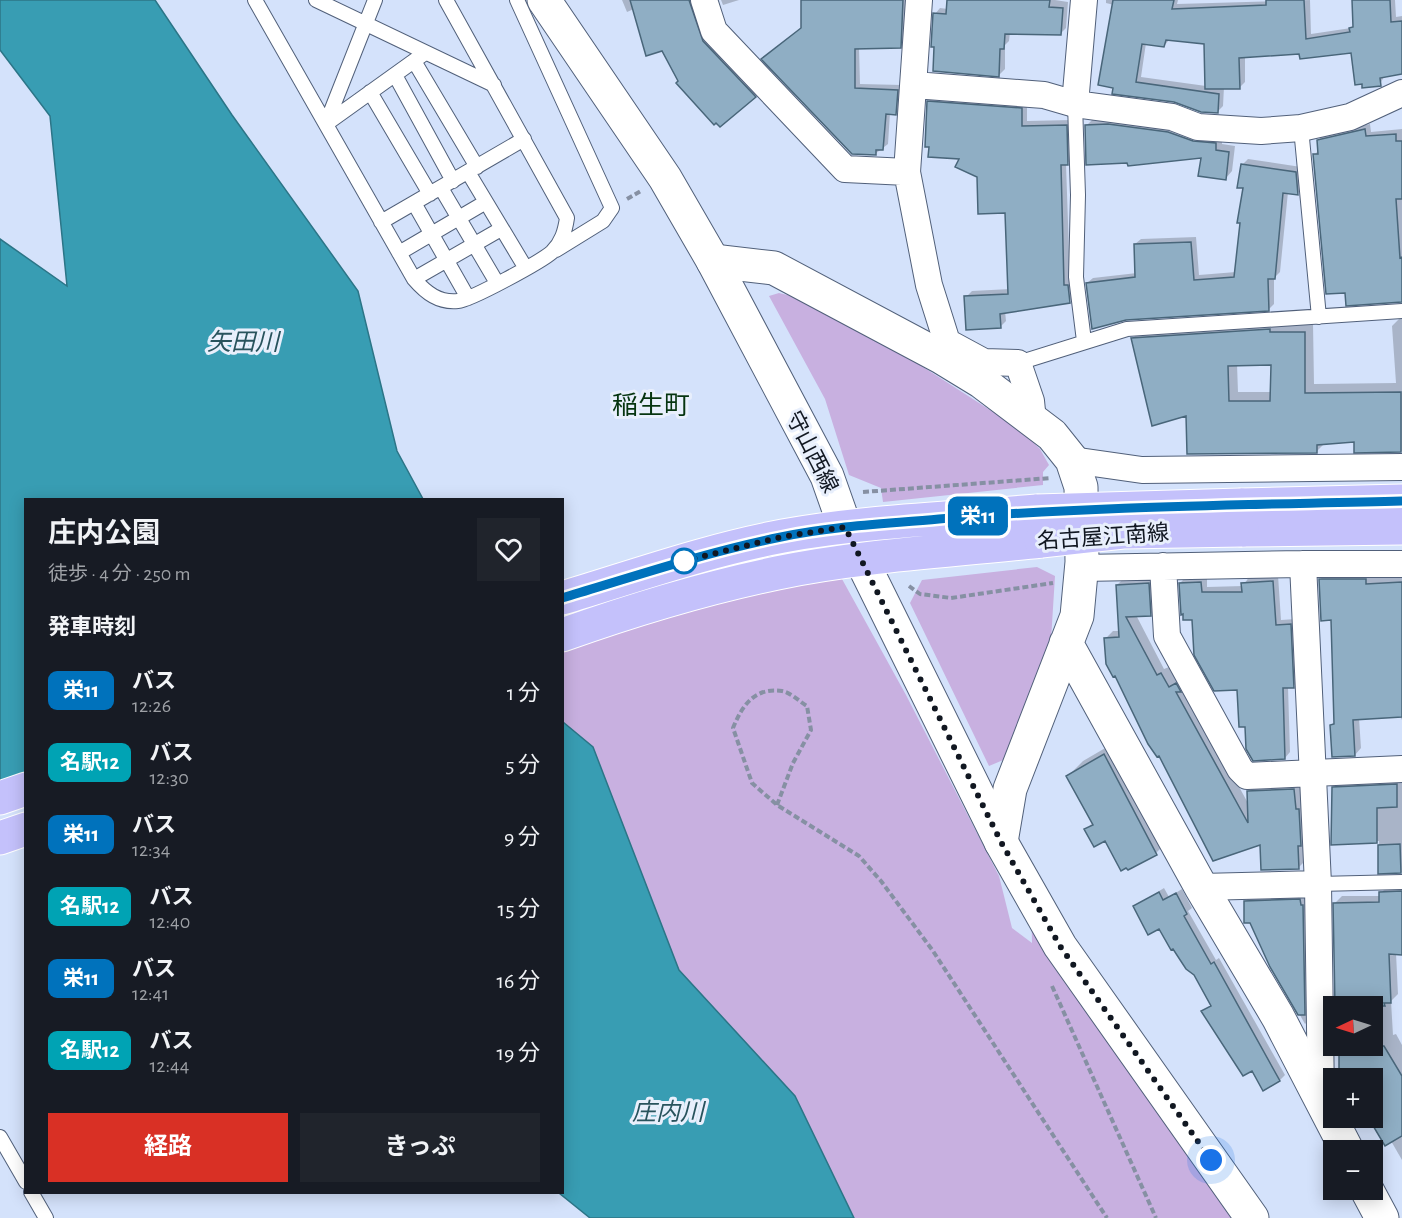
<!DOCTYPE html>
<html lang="ja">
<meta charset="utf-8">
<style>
:root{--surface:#171b24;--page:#20242c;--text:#f1f3f6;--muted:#9ea1a6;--accent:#d93025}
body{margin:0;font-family:"Alegreya Sans","Noto Sans JP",sans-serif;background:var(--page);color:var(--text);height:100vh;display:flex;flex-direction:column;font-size:22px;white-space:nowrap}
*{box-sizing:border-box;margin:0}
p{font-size:20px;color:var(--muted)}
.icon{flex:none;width:33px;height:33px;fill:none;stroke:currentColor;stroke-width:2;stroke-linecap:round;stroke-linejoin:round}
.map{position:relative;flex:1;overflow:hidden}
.sheet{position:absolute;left:24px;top:498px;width:540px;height:696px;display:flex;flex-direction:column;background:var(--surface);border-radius:0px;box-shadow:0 3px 15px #0003}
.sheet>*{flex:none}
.badge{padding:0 12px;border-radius:9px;font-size:21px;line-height:39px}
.needle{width:39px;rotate:266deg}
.fabs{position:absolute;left:1323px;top:996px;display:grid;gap:12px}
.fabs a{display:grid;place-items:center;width:60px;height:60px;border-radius:0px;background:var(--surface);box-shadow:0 3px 15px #0003;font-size:30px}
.you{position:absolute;width:30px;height:30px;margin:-15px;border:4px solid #fff;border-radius:50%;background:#1a73e8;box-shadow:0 0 0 9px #1a73e833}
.map>.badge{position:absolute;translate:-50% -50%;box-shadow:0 0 0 3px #fff}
h2{padding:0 24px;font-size:22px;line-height:54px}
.round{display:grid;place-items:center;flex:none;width:63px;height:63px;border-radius:0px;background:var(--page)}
.overview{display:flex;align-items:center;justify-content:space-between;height:102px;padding:0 24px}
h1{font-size:28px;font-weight:700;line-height:45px}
.primary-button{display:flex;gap:12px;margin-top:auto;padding:12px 24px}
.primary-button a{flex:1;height:69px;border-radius:0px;background:var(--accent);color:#fff;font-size:24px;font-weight:700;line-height:69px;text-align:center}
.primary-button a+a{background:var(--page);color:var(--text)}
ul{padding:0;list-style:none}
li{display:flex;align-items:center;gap:18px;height:72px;padding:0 24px}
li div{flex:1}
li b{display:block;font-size:22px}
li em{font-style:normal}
li .badge{min-width:66px;font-weight:700;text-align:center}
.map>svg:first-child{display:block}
.green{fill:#c8b0e0}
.water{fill:#389db3;stroke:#2c7587;stroke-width:1.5}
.shadow{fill:#0003;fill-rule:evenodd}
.building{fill:#8faec4;stroke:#49667a;stroke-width:1.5;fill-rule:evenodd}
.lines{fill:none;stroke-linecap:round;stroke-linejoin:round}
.service-casing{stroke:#51607a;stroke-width:16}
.minor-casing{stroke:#51607a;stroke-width:28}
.tertiary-casing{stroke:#51607a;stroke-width:35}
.secondary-casing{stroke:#51607a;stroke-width:35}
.primary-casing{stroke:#fff;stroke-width:35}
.path{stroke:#8690a3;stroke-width:4;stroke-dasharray:6 3;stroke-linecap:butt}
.service{stroke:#fff;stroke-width:14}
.minor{stroke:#fff;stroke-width:26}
.tertiary{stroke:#fff;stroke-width:33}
.secondary{stroke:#fff;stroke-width:33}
.primary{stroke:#c4c1fb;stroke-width:33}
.primary-bridge-casing{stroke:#fff;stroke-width:35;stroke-linecap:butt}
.primary-bridge{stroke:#c4c1fb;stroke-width:33}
.line-casing{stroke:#fff;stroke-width:14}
.line{stroke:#0072bc;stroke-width:9}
.walk{stroke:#111721;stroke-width:6;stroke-dasharray:0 10.8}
.stop-dot{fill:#fff;stroke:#0072bc;stroke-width:3}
.labels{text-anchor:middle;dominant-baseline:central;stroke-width:6;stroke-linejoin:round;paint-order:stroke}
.street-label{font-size:22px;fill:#111721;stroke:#e8effc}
.water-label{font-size:24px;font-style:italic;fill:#28535d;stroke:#e8effc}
.quarter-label{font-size:26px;fill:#063510;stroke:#e8effc}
</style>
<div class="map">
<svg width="1402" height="1218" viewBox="0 0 1402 1218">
<rect width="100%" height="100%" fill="#d4e2fb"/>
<!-- green -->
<path class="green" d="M779,293L796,297L878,338L1021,430L1040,449L1049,465L1043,472V485L883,502L881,488L849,475L825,399L769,296Z
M832,550L842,579L906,695L999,876L1012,928L1032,943L1031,894L1252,1218H854L795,1096L679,970L593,747L563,722L562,621Z
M1037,567L1055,576L1051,640L1008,758L989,766L910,603L922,580Z"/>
<!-- water -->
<path class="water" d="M0,0H155L232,115L358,291L397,451L423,499L26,500L25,808L0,779V239L67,286L50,116L0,50Z
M563,722L593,747L679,970L795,1096L854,1218H590L559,1193L562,1192Z"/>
<!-- shadow -->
<path class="shadow" d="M622,0H698L761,89L755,96L680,81L663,49L634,9L627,12Z
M721,0H739L723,5Z
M803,0H908L905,41L900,47L859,48L860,84L902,85L901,109L895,114L890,113L888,144L875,154L802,27Z
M948,0H1055L1068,2L1066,28L1060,34L1010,32L1009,41L1005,45V69L999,75L936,46L935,14L940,8L948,9Z
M1106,0H1178L1177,4L1310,0L1311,34L1351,28L1354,25V0H1395L1396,17L1402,16V73L1385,75L1380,84L1352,51L1300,52L1245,56V82L1240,87H1224L1223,106L1217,112L1175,101L1114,93V5L1106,3ZM1169,40L1206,42V86L1141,77L1146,43L1164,46Z
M934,96L1027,103V121L1072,120L1073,158L1066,164L1070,280H1073L1075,296L1069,301L1005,311L1006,321L1000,327L966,297L972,291L1010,289L1007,212L961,158L928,102Z
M1093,119L1222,137V144L1235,146L1232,171L1226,178L1202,156L1086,126Z
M1370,124L1371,132L1402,129V295L1314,155L1319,150L1318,140L1324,135Z
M1248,159L1301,167L1303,188L1298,193L1288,192L1280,272L1274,278V304L1269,309L1087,283L1093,278L1137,273L1135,244L1141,239L1196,237L1199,275L1236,272L1244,187L1242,165Z
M1402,316V451H1356V441L1325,443L1317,451L1187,414L1133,338L1142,329L1313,323L1314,384L1396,383L1392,326ZM1273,363L1272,392H1238L1237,364Z
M1326,573H1371V578L1402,577V720L1400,716L1359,718L1361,748L1355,755L1331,725L1336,721L1333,619L1320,580Z
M1278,575L1281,620L1296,619L1299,681L1293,686L1288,687L1290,752L1285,758L1247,725L1239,688L1194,618L1180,583L1186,577H1207V587L1243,586L1249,577Z
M1156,576L1157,608L1150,615H1136L1164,669L1169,667L1177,681L1183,677L1184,686L1249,805V792L1256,784L1301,782L1305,861L1298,868L1261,843L1106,638L1113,631H1120L1117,585L1124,578Z
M1119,740L1171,838L1156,853L1105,839L1086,830L1093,822L1068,776L1083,761Z
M1402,778V872H1380L1379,841L1333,843V788L1340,781Z
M1402,884V954L1396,953L1398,994L1391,1001L1393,1035L1396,1034L1402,1045V1160L1391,1141L1385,1144L1371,1118L1372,1078H1341V1046H1372V1006H1336L1335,903L1342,896H1380L1387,885Z
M1164,888L1169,897L1182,889L1192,908L1188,911L1216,960L1219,958L1285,1075L1280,1080L1263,1089L1253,1069L1203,1012L1212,1005L1195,974L1160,927L1135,906Z
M1306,894L1310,1019L1305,1024L1272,966L1245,902L1251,895Z"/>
<!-- building -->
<path class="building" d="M630,0H689L703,41L756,97L720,127L716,123L714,125L676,83L678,81L662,51L646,56Z
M801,0H903L901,48L855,49V88L898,90L896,115L886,114L883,150H876V155L852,154L761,59L801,28Z
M947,0H1050L1049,7L1063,8L1061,35L1005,34L1004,49H1000L999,77L933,71L934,47H931L933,13L946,14Z
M1113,0H1174L1172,9L1266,5V0H1304L1306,39L1350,32L1349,28L1353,27L1352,0H1390L1391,22L1402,21V74L1380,78L1381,86L1362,88V84L1355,85L1351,53L1300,59L1299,54L1239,58L1240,89H1205L1204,44L1166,40L1164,47L1142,44L1136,82L1219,94L1218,113L1201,112L1174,102L1112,94L1113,88L1098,85Z
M927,101L1022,108V126L1067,125L1068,165H1061L1064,285H1068L1070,303L1000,314L1001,328L966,330L964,296L1008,294L1005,213L978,214L977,177L955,167L959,159L928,157L929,147H925Z
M1108,124L1168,132L1193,141L1216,143V150L1229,152L1226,180L1198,176L1201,158L1128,166L1127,163L1086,165L1085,125Z
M1365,129L1366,136L1396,134V141H1402V199H1396L1400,258L1402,257V302L1346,306L1345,293L1326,294L1313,154H1318L1317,140Z
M1241,164L1296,172L1298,195L1283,193L1275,279H1268L1269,311L1126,320L1092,329L1086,283L1135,277L1134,244L1191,242L1194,280L1234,277L1240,223H1237L1243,188H1237Z
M1270,329V332H1305V393L1401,392V452L1354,453V442L1317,445V453L1187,454L1186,416L1152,426L1131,338ZM1271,365L1270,401H1229L1228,366Z
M1319,579H1366V584L1402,582V717L1353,720L1355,756L1332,757L1330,725L1334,724L1331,620L1321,621Z
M1273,581L1276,625L1291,624L1294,688H1283L1285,759L1253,761L1246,749L1245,727H1239L1237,690L1214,691L1194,655L1192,620H1183V614L1181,615L1179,583L1201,582L1202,592H1242L1241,583Z
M1149,583L1151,616L1126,617L1157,675L1161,673L1169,687L1176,683L1181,692H1176L1248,823L1247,791L1294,789L1296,809H1299L1301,846H1298L1299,869L1261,870L1260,845L1213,861L1159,756L1157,757L1148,744L1115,676L1113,677L1106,664L1104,638L1119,637L1116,585Z
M1104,754L1157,855L1128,870L1126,868L1121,871L1105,841L1094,847L1084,829L1093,825L1066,776Z
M1397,784V807L1377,808V843L1331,845L1332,787Z
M1400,844L1401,873L1378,874V845Z
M1402,891V955L1389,954L1391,1003H1384L1385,1006H1335L1333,903L1379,902V892Z
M1159,892L1163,900L1176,893L1187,914L1184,916L1211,964L1214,962L1280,1081L1263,1091L1252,1071L1243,1076L1201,1011L1211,1006L1194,975L1186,969L1173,949L1171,950L1159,929L1148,935L1133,906Z
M1300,899L1301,905H1303L1305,1015H1298L1270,967L1250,923H1244V901Z
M1339,1046H1384L1402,1076V1136L1385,1146L1372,1124V1078H1339Z"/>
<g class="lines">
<defs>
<path id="service" d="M255,0L414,279C426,293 439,303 458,301C471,300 542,261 552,252C562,242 565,231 567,218L446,0
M316,0L494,85
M375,0L326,124L425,53
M517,0L612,208L603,221L556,250
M414,61L477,167
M395,75L453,181
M370,92L430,194
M1075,104L1078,195L1076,277L1084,341
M1301,128L1319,317
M468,172L525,267
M441,188L497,283
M414,203L468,298
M381,222L524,139
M399,253L486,202
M414,279L501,229
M1018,363L1127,329L1402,311
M1318,884L1402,882
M0,1137L26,1182
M31,1192L46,1218"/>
<path id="minor" d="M704,0L714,31L845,169L907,172
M919,0L907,172L929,285L947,342L984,362L1018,363L1031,401L1033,421
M914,85L1044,95L1075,104L1172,117L1198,127L1261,131L1301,128L1350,117L1402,93
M1075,104L1084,0
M1072,460L1142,470L1402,467
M1163,566L1167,636L1240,769L1247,776L1402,769
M1082,568L1303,564
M1201,887L1318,884
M1321,1098L1318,884L1303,564H1402"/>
<path id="tertiary" d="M713,261L774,268L941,357L982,382L1052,435L1072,460L1081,487L1082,562L1077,616L1010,789L1001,842
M1066,643L1201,887L1278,1017L1347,1150
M1367,1190L1382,1218"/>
<path id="secondary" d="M544,0L665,178L713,261L827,476L845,527L1001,842L1060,946L1252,1218"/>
<path id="primary" d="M1241,505L1402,501
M1242,530L1402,528
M562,598C635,576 708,550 783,536C866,521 953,518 1037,511
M562,635C632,610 705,588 777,573C864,555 953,551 1041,541
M0,798L26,789
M0,838L26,829"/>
</defs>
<!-- service casing -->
<use href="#service" class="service-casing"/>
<!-- minor casing -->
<use href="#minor" class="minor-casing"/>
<!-- tertiary casing -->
<use href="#tertiary" class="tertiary-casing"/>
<!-- secondary casing -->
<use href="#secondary" class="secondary-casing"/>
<!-- primary casing -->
<use href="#primary" class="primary-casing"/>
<!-- path -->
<path class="path" d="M627,199L641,191
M863,492L1051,478
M909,586L920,594L951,598L1053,583
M777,805L793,763L811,730L807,706C800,702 790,692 782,691C754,687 742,706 733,728L752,783L777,805L859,856L881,881L933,951L1107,1218
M1052,986L1156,1218"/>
<!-- service -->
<use href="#service" class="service"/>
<!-- minor -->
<use href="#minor" class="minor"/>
<!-- tertiary -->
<use href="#tertiary" class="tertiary"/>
<!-- secondary -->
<use href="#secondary" class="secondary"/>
<!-- primary -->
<use href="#primary" class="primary"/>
<defs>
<path id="primary-bridge" d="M1037,511L1241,505
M1041,541L1123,532L1242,530"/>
</defs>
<!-- primary-bridge casing -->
<use href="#primary-bridge" class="primary-bridge-casing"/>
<!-- primary-bridge -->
<use href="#primary-bridge" class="primary-bridge"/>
</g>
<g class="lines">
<defs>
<path id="line" d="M562,598C635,576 707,552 781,537C833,526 886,524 939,519C1093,506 1247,505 1402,501"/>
</defs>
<!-- line casing -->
<use href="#line" class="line-casing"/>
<!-- line -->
<use href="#line" class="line"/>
<!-- walk -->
<path class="walk" d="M684,561L781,537L845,527L1001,842L1060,946L1211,1160"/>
</g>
<!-- markers -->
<circle class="stop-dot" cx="684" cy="561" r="12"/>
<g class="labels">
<!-- street labels -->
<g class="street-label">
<text transform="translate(812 452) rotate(63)">守山西線</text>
<text transform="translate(1103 537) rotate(-4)">名古屋江南線</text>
</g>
<!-- water labels -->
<g class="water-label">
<text x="243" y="343">矢田川</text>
<text x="668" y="1113">庄内川</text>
</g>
<!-- quarter labels -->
<g class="quarter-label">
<text x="651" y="406">稲生町</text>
</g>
</g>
</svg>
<div class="fabs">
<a><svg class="needle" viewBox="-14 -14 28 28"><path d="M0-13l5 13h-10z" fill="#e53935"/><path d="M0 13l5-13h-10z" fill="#9ea1a6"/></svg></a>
<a>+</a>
<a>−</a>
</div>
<div class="you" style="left:1211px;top:1160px"></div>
<b class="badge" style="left:978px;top:516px;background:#0072bc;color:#fff">栄11</b>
<section class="sheet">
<div class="overview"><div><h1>庄内公園</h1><p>徒歩 · 4 分 · 250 m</p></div><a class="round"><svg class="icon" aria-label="heart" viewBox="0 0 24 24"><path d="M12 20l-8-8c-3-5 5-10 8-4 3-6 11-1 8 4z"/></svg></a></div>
<h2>発車時刻</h2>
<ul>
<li><span class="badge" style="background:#0072bc;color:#fff">栄11</span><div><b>バス</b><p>12:26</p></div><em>1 分</em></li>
<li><span class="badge" style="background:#00a3b4;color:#fff">名駅12</span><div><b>バス</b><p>12:30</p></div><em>5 分</em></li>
<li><span class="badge" style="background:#0072bc;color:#fff">栄11</span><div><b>バス</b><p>12:34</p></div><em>9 分</em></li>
<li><span class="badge" style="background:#00a3b4;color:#fff">名駅12</span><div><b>バス</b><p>12:40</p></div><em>15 分</em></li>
<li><span class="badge" style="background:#0072bc;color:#fff">栄11</span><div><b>バス</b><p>12:41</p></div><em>16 分</em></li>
<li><span class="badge" style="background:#00a3b4;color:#fff">名駅12</span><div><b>バス</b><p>12:44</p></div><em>19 分</em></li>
</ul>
<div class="primary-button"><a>経路</a><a>きっぷ</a></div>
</section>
</div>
